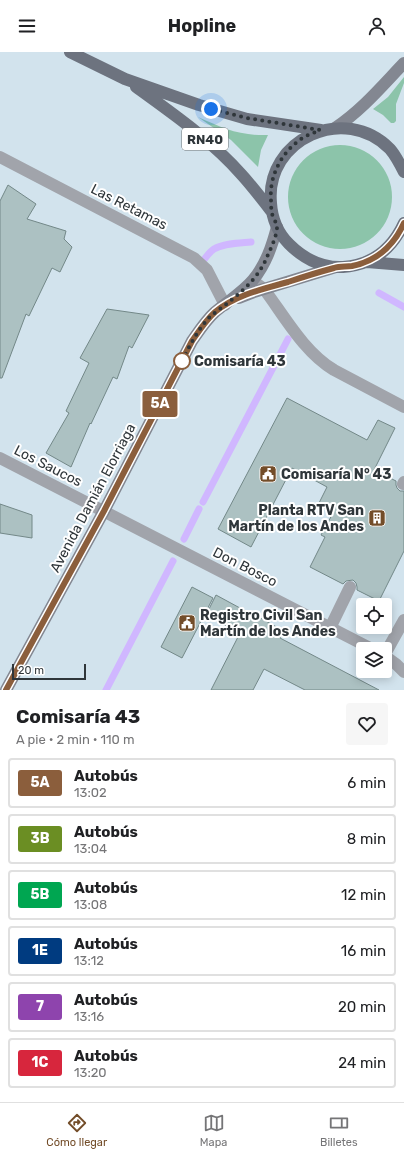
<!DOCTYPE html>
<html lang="es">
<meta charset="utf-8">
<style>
:root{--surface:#fff;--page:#f6f6f6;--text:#202124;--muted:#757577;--line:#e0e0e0;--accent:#734d29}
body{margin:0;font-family:Rubik,sans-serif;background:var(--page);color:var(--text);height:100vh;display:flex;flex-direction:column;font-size:15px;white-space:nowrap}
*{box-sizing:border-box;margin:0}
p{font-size:13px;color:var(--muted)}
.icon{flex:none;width:22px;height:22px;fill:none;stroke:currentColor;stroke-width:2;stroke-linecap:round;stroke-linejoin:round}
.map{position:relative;height:638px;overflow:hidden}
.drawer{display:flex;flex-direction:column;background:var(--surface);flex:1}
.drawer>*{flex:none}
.badge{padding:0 8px;border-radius:3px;font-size:14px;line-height:26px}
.tools{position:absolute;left:356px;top:546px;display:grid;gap:8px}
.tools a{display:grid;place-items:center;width:36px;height:36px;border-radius:4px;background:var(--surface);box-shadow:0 2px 10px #0003;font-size:20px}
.scale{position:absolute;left:12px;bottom:10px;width:74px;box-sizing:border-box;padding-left:4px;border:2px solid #2f363a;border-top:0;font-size:11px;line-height:14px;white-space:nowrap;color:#2f363a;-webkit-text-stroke:3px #fff;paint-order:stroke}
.you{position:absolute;width:20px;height:20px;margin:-10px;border:3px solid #fff;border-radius:50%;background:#1a73e8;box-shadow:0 0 0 6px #1a73e833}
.map>.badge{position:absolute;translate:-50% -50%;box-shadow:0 0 0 2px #fff}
.round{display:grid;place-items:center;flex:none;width:42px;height:42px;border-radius:4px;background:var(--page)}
.head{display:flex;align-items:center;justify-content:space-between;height:68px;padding:0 16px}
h1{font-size:19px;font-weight:700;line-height:30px}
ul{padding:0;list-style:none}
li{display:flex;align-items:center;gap:12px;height:50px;margin:0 8px 6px;padding:0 8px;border:2px solid var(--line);border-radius:4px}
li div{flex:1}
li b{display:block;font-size:15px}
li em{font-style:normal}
li .badge{min-width:44px;font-weight:700;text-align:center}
header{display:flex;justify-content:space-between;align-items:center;height:52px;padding:0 16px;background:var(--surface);font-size:18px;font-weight:700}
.tab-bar{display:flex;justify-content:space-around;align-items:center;height:56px;border-top:1px solid var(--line);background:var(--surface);font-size:11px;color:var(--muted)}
.tab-bar a{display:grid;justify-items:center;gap:2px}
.tab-bar .on{color:var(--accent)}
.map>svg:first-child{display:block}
.green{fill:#8cc4aa}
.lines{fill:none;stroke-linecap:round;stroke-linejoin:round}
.stream{stroke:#d0b7ff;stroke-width:7}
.building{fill:#acc1c2;stroke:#738888}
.lane{stroke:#a1a4ab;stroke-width:12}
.street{stroke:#a1a4ab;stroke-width:12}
.secondary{stroke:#838791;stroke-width:12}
.primary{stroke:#6d737f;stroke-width:12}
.line-casing{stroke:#fff;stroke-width:9}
.line{stroke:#8b5e3c;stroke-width:6}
.walk{stroke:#2f363a;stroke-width:4;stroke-dasharray:0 7.2}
.stop-dot{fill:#fff;stroke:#8b5e3c;stroke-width:2}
.labels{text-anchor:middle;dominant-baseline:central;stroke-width:4;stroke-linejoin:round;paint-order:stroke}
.shield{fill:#fff;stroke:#6d7275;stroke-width:1}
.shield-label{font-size:13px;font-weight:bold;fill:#2f363a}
.street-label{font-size:14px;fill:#2f363a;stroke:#fff}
.stop-label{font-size:14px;font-weight:bold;fill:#2f363a;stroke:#fff;text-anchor:start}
.poi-label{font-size:14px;font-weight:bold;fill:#2f363a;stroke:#fff;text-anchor:start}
</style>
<header><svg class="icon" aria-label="menu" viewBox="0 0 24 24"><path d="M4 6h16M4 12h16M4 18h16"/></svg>Hopline<svg class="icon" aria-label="person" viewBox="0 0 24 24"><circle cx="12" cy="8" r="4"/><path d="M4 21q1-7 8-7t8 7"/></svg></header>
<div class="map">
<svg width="404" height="638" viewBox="0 0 404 638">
<rect width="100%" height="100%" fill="#d2e3ed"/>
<!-- green -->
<path class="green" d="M404,25V31L396,52V69L394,71H391L383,63L373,57L388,45Z
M198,65C223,76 239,84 268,83L261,98L258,115L231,88Z
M288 145a52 52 0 1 1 104 0a52 52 0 1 1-104 0Z"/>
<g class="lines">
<!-- stream -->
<path class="stream" d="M201,211C205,207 209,200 214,197C224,191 240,191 251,190
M379,241L404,255
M203,450L288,287
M184,487L199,457
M106,638L173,509"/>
</g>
<!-- building -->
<path class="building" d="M8,133L36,152L27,167L66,179L64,187L72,195L60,220L52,216L29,264L26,262L2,326H0V149Z
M107,257L149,263L132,296L129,294L117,327L113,325L91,372L90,371L71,415L46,401L69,361L66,359L89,311L80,306Z
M287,346L367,388L378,368L395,376L374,418L396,429V433L397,436L400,439H404V499L379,549L357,538V535L356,531L353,528L346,529L343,532L310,515L325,485L321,483L333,461L318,453L327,435L292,416L251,495L218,477Z
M0,452L32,463V486L0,481Z
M192,535L213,546L182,606L161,595Z
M216,543L251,562V561L284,579L280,586L379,638H305L264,617L253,638H211L240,581L206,563Z"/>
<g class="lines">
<!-- lane -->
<path class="lane" d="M256,231L264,237C285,265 304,300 334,318L404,355
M403,432L404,430
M330,576L350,535
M385,602L404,568"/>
<!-- street -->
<path class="street" d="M0,105L194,206L207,218L225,253
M0,406L372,597
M385,604L396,612L404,620"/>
<!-- secondary -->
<path class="secondary" d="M335,76C362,58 382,34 404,11
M239,246L254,240L336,215
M6,638L104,459L192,289C199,279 206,268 215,260C228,249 242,241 253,228C266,212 272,194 277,175"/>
<!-- primary -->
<path class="primary" d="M70,0L125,27L199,53L247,67L321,78
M136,35C173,62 211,88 241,122C252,134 262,147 272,160
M404,120C400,112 396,104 390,97C345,51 265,87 271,151C272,167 278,181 289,192C304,207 322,216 343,215C372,213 392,197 404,171
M367,210L404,213"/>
</g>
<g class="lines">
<defs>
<path id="line" d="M6,638L104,459L192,289C199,279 206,268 215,260C235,243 263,237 288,230C303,225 319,220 334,216C340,214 346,215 352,214C377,209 394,193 404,171"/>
</defs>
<!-- line casing -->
<use href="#line" class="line-casing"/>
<!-- line -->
<use href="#line" class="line"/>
<!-- walk -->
<path class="walk" d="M182,309L179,315C187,299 195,282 207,268C212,262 219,258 225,253C242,240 259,225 267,205C271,196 276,186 277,176C277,172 274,167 272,162C271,157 271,152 271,147C269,122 284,96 306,84C311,82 316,80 320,78L247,66L211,57"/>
</g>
<!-- icons -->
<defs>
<symbol id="civic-square" viewBox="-11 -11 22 22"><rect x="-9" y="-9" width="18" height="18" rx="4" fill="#734d29" stroke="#fff"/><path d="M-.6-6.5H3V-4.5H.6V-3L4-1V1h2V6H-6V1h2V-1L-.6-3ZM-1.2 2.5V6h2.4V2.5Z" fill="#fff"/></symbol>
<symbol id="building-square" viewBox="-11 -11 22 22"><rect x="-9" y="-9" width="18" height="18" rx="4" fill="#734d29" stroke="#fff"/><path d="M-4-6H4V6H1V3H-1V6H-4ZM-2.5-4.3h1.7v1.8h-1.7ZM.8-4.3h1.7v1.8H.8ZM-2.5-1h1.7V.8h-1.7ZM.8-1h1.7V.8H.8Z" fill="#fff"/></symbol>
</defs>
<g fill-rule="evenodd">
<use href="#civic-square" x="258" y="412" width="20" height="20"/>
<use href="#building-square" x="367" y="456" width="20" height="20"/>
<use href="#civic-square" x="177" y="561" width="20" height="20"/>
</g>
<!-- markers -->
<circle class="stop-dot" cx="182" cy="309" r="8"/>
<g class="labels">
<!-- shield labels -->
<rect class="shield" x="182" y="76" width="46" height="22" rx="3"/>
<g class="shield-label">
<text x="205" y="87">RN40</text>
</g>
<!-- street labels -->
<g class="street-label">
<text transform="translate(129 155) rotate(27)">Las Retamas</text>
<text transform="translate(48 414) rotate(27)">Los Saucos</text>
<text transform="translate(93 446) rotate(-62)">Avenida Damián Elorriaga</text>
<text transform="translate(245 515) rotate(27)">Don Bosco</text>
</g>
<!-- stop labels -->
<g class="stop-label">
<text x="194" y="309">Comisaría 43</text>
</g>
<!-- poi labels -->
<g class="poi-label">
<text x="281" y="422">Comisaría N° 43</text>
<text x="364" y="458" text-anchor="end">Planta RTV San<tspan x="364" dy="16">Martín de los Andes</tspan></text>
<text x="200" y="563">Registro Civil San<tspan x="200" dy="16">Martín de los Andes</tspan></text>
</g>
</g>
</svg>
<div class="tools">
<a><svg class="icon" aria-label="locate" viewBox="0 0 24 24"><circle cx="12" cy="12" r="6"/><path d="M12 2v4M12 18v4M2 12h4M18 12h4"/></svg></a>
<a><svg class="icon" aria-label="layers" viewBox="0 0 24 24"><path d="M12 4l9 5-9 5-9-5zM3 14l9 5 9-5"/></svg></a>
</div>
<div class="scale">20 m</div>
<div class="you" style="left:211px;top:57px"></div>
<b class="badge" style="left:160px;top:352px;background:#8b5e3c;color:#fff">5A</b>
</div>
<section class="drawer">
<div class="head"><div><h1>Comisaría 43</h1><p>A pie · 2 min · 110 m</p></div><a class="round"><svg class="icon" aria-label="heart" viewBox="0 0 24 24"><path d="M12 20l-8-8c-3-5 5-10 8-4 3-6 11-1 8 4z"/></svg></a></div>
<ul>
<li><span class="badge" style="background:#8b5e3c;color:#fff">5A</span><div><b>Autobús</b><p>13:02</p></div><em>6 min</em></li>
<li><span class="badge" style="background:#6b8e23;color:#fff">3B</span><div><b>Autobús</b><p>13:04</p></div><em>8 min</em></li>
<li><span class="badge" style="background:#00a651;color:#fff">5B</span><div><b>Autobús</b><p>13:08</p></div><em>12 min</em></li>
<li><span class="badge" style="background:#003b80;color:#fff">1E</span><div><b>Autobús</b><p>13:12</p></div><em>16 min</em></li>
<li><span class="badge" style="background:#8e44ad;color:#fff">7</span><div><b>Autobús</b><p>13:16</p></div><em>20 min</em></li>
<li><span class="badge" style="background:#d7263d;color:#fff">1C</span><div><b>Autobús</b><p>13:20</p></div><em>24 min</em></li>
</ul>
</section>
<nav class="tab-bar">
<a class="on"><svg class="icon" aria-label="directions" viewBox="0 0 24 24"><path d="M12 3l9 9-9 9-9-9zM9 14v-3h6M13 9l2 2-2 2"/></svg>Cómo llegar</a>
<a><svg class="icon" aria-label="map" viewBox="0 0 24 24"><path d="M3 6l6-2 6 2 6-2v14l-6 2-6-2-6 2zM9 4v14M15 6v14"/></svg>Mapa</a>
<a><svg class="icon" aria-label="tickets" viewBox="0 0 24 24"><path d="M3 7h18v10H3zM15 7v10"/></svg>Billetes</a>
</nav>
